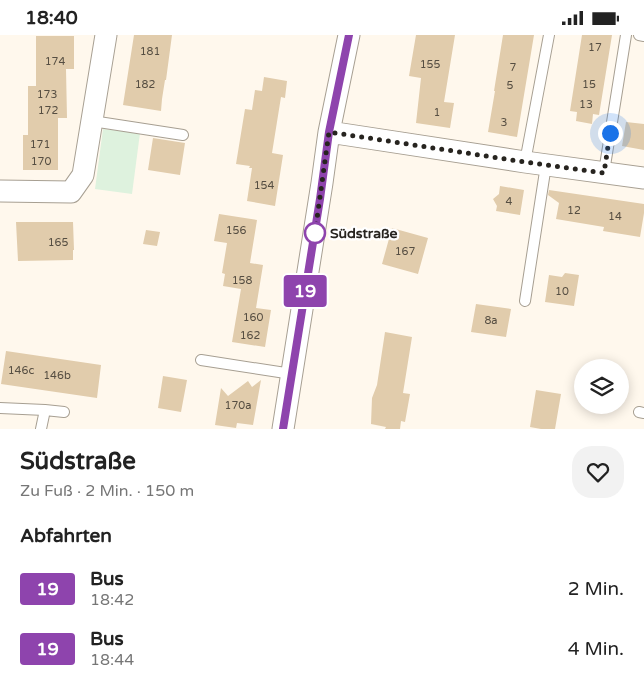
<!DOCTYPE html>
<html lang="de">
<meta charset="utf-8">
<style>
:root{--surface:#fff;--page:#f2f2f2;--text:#222;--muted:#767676}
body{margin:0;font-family:"Varela Round",sans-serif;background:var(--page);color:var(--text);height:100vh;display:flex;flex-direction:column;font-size:19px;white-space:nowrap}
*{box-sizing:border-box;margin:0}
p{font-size:16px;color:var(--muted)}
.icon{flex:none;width:28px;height:28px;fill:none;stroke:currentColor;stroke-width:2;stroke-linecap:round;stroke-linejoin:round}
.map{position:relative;height:394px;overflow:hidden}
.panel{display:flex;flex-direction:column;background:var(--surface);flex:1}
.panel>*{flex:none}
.badge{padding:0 10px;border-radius:4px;font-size:18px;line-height:32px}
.buttons{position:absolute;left:574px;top:324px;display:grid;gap:10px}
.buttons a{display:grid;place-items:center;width:55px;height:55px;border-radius:50%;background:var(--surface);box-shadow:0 2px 12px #0003;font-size:25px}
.you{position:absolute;width:25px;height:25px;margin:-12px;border:4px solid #fff;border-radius:50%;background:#1a73e8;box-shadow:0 0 0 8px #1a73e833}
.map>.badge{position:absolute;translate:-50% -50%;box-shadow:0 0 0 2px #fff}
h2{padding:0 20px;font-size:19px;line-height:45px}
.round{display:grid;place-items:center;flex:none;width:52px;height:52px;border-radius:20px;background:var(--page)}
.headline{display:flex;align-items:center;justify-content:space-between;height:85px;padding:0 20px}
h1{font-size:24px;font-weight:700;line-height:38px}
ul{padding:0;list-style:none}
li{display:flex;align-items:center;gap:15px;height:60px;padding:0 20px}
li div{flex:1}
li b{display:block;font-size:19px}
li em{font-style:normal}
li .badge{min-width:55px;font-weight:700;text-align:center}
.status{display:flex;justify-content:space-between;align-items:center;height:35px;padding:0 25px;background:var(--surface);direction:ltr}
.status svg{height:14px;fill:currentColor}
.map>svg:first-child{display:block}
.green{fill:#def2de}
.building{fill:#e1ccac}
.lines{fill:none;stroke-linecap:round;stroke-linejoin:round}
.service-casing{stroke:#a79f92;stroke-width:12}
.minor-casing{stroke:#a79f92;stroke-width:23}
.service{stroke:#fff;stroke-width:10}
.minor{stroke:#fff;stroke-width:21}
.line-casing{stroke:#fff;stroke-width:11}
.line{stroke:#8e44ad;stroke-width:8}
.walk{stroke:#27241f;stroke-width:5;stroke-dasharray:0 9}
.stop-dot{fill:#fff;stroke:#8e44ad;stroke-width:2.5}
.labels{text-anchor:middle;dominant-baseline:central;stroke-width:4.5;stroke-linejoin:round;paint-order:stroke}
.number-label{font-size:11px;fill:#564e42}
.stop-label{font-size:14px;font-weight:bold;fill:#27241f;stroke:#fff;text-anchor:start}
</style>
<div class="status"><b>18:40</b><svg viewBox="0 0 49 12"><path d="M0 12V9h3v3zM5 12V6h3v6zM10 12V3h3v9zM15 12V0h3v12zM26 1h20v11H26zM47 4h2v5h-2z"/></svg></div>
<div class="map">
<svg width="644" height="394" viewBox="0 0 644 394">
<rect width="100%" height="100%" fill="#fff8ed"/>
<!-- green -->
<path class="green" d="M103,94L140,98L132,159L95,154Z"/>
<!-- building -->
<path class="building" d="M134,0H172L166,45H165L162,64L161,76L123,70Z
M416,0H455L444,67L454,68L450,93L416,88L421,43L409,41Z
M503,0H534L517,102L488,97L495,56H494Z
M582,0H612L599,80L593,79L592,89L576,86L577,77L570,76Z
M36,1H74V34H66L67,83H58V135H23V100H28V51H36Z
M264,42L287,46L285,63L281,62L272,118L283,120L275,171L247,166L252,133H249L250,131L236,129L245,74L252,75L255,55L262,56Z
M626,87L644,89V115L622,111Z
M153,103L185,108L180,140L148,135Z
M500,151L524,155L520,180L496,176L497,171L493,164L499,159Z
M549,155L644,169V178L640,202L603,196L604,192L556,184L559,168L548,160Z
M219,179L257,185L250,228L263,230L256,273L271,275L265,312L232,307L241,254L223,251L225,239L222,238L227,208L214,206Z
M16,187H73L74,215H73V225L18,226Z
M392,193L428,203L418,239L382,229Z
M146,195L160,197L157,211L143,209Z
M565,238L579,240L574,271L545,267L549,240L562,242Z
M476,269L511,274L506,302L471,297Z
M385,297L412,302L403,358L410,359L405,387L401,386L400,394H385L386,392L371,389L372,363L377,350Z
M6,316L101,330L97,363L1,349Z
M163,341L187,345L181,377L158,373Z
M261,345L253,390L237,388L236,393L215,390L221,353L228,361L248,346L252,352Z
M536,355L561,359L555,394H541L530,392Z"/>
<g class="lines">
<defs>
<path id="service" d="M639,0L644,1
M92,86L183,100
M525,127L549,0
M604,137L626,0
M525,266L546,130
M201,325L292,339
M0,373L45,375L41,394
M45,375L64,377
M639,377L644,378"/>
<path id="minor" d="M329,97L525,127L644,143
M0,156L71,157L83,140L106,0
M283,394L322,148L329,97L349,0"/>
</defs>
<!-- service casing -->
<use href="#service" class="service-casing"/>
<!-- minor casing -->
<use href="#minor" class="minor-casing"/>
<!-- service -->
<use href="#service" class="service"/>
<!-- minor -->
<use href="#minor" class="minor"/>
</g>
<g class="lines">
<defs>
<path id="line" d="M283,394L320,164L329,97L349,0"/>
</defs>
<!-- line casing -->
<use href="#line" class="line-casing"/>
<!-- line -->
<use href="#line" class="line"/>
<!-- walk -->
<path class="walk" d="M315,198L329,97L525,127L604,138L610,98"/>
</g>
<!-- markers -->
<circle class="stop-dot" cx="315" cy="198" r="10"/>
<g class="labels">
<!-- number labels -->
<g class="number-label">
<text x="595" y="12">17</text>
<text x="150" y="16">181</text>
<text x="55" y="26">174</text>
<text x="430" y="29">155</text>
<text x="513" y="32">7</text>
<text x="145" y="49">182</text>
<text x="589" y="49">15</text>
<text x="510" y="50">5</text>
<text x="47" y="59">173</text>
<text x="586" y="69">13</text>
<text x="48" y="75">172</text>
<text x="437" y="77">1</text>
<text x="504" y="87">3</text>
<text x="40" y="109">171</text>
<text x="41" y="126">170</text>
<text x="264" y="150">154</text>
<text x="509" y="166">4</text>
<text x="574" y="175">12</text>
<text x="615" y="181">14</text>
<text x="236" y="195">156</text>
<text x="58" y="207">165</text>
<text x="405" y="216">167</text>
<text x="242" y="245">158</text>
<text x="562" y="256">10</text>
<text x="253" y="282">160</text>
<text x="491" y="285">8a</text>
<text x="250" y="300">162</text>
<text x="21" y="335">146c</text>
<text x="57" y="340">146b</text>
<text x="238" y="370">170a</text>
</g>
<!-- stop labels -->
<g class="stop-label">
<text x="330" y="198">Südstraße</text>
</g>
</g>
</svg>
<div class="buttons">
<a><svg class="icon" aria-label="layers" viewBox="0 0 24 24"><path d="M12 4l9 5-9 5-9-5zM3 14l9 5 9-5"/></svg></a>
</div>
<div class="you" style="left:610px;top:98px"></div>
<b class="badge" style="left:305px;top:256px;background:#8e44ad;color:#fff">19</b>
</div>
<section class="panel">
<div class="headline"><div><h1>Südstraße</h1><p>Zu Fuß · 2 Min. · 150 m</p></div><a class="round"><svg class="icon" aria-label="heart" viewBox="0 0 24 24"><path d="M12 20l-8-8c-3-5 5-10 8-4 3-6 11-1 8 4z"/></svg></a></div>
<h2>Abfahrten</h2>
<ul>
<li><span class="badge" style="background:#8e44ad;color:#fff">19</span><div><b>Bus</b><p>18:42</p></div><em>2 Min.</em></li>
<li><span class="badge" style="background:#8e44ad;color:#fff">19</span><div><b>Bus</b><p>18:44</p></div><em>4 Min.</em></li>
</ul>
</section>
